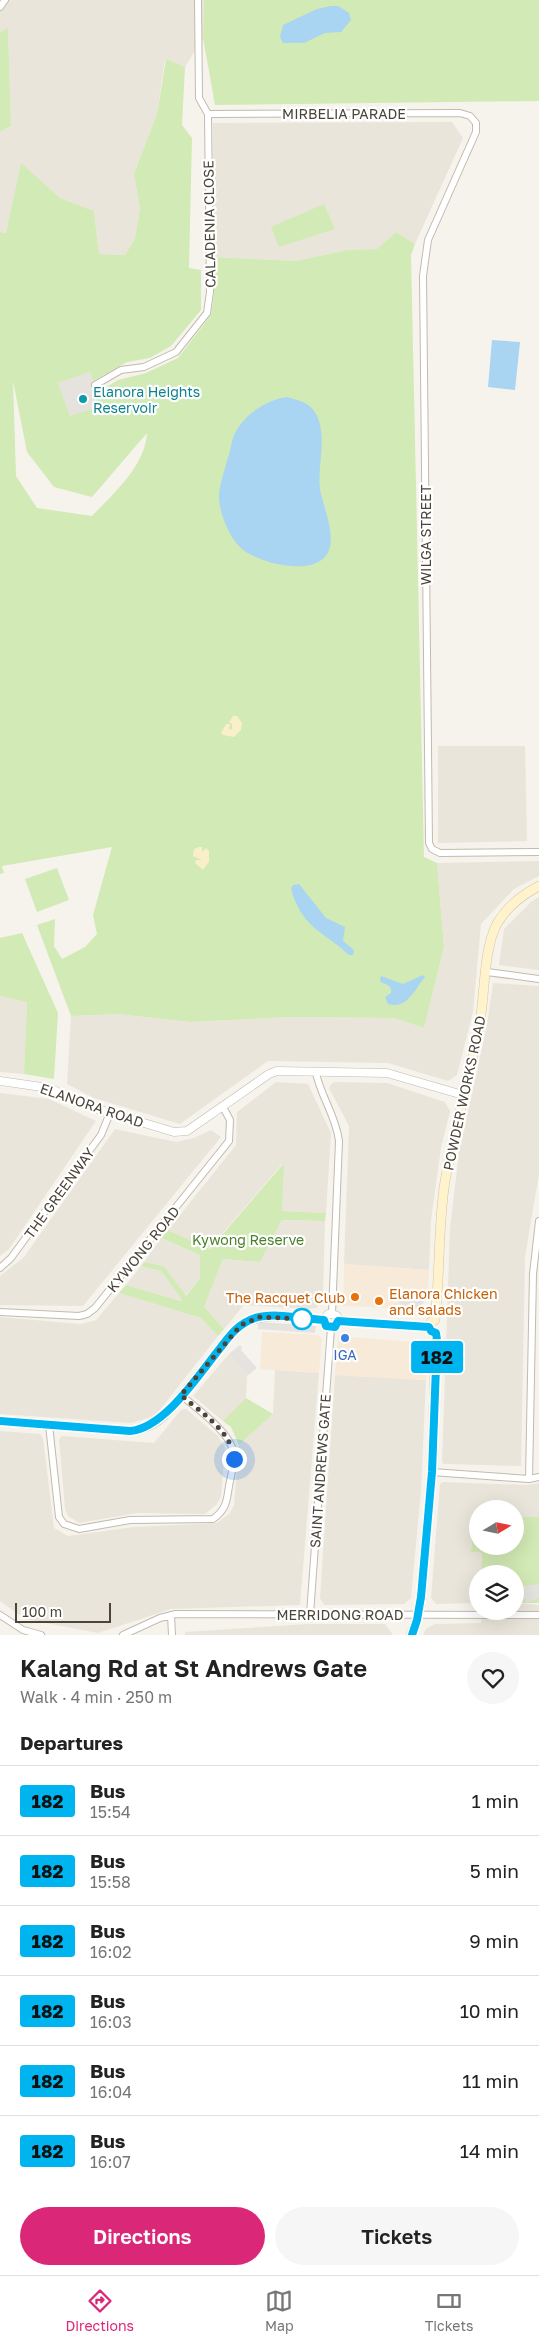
<!DOCTYPE html>
<meta charset="utf-8">
<style>
:root{--surface:#fff;--page:#f6f6f6;--text:#222;--muted:#767676;--line:#e0e0e0;--accent:#db2777}
body{margin:0;font-family:"Golos Text",sans-serif;background:var(--page);color:var(--text);height:100vh;display:flex;flex-direction:column;font-size:19px;white-space:nowrap}
*{box-sizing:border-box;margin:0}
p{font-size:16px;color:var(--muted)}
.icon{flex:none;width:28px;height:28px;fill:none;stroke:currentColor;stroke-width:2;stroke-linecap:round;stroke-linejoin:round}
.map{position:relative;height:1635px;overflow:hidden}
.details{display:flex;flex-direction:column;background:var(--surface);flex:1}
.details>*{flex:none}
.badge{padding:0 10px;border-radius:4px;font-size:18px;line-height:32px}
.needle{width:32px;rotate:80deg}
.tools{position:absolute;left:469px;top:1500px;display:grid;gap:10px}
.tools a{display:grid;place-items:center;width:55px;height:55px;border-radius:50%;background:var(--surface);box-shadow:0 5px 20px #0002;font-size:25px}
.scale{position:absolute;left:15px;bottom:12px;width:96px;box-sizing:border-box;padding-left:5px;border:2px solid #4b4439;border-top:0;font-size:14px;line-height:18px;white-space:nowrap;color:#4b4439;-webkit-text-stroke:4px #fff;paint-order:stroke}
.you{position:absolute;width:25px;height:25px;margin:-12px;border:4px solid #fff;border-radius:50%;background:#1a73e8;box-shadow:0 0 0 8px #1a73e833}
.map>.badge{position:absolute;translate:-50% -50%;box-shadow:0 0 0 2px #fff}
h2{padding:0 20px;font-size:19px;line-height:45px}
.round{display:grid;place-items:center;flex:none;width:52px;height:52px;border-radius:26px;background:var(--page)}
.headline{display:flex;align-items:center;justify-content:space-between;height:85px;padding:0 20px}
h1{font-size:24px;font-weight:600;line-height:38px}
.action{display:flex;gap:10px;margin-top:auto;padding:10px 20px}
.action a{flex:1;height:58px;border-radius:30px;background:var(--accent);color:#fff;font-size:20px;font-weight:600;line-height:58px;text-align:center}
.action a+a{background:var(--page);color:var(--text)}
ul{padding:0;list-style:none}
li{display:flex;align-items:center;gap:15px;height:70px;padding:0 20px;border-top:1px solid var(--line)}
li div{flex:1}
li b{display:block;font-size:19px}
li em{font-style:normal}
li .badge{min-width:55px;font-weight:700;text-align:center}
.menu{display:flex;justify-content:space-around;align-items:center;height:70px;border-top:1px solid var(--line);background:var(--surface);font-size:14px;color:var(--muted)}
.menu a{display:grid;justify-items:center;gap:2px}
.menu .active{color:var(--accent)}
.map>svg:first-child{display:block}
.residential{fill:#eae5da}
.commercial{fill:#f7ead8}
.industrial{fill:#e6e2dd}
.green{fill:#d2eab5;fill-rule:evenodd}
.sand{fill:#f9efc9}
.parking{fill:#e5e3e0}
.water{fill:#a9d4f2}
.lines{fill:none;stroke-linecap:round;stroke-linejoin:round}
.minor-casing{stroke:#c2bbae;stroke-width:8}
.tertiary-casing{stroke:#c2bbae;stroke-width:9}
.secondary-casing{stroke:#d6c79b;stroke-width:10}
.minor{stroke:#fff;stroke-width:6}
.tertiary{stroke:#fff;stroke-width:8}
.secondary{stroke:#fff3cd;stroke-width:9}
.line-casing{stroke:#fff;stroke-width:11}
.line{stroke:#00b5ef;stroke-width:8}
.walk{stroke:#4b4439;stroke-width:5;stroke-dasharray:0 9}
.culture-dot{fill:#0f9aa8;stroke:#fff;stroke-width:2}
.food-dot{fill:#e8710a;stroke:#fff;stroke-width:2}
.stop-dot{fill:#fff;stroke:#00b5ef;stroke-width:2.5}
.shop-dot{fill:#3f7fe0;stroke:#fff;stroke-width:2}
.labels{text-anchor:middle;dominant-baseline:central;stroke-width:4.5;stroke-linejoin:round;paint-order:stroke}
.street-label{font-size:14px;fill:#4b4439;stroke:#fff}
.culture-label{font-size:14px;fill:#0d838f;stroke:#fff;text-anchor:start}
.park-label{font-size:14px;fill:#4a7f2a;stroke:#fff}
.food-label{font-size:14px;fill:#c56008;stroke:#fff;text-anchor:start}
.shop-label{font-size:14px;fill:#366cbe;stroke:#fff}
</style>
<div class="map">
<svg width="539" height="1635" viewBox="0 0 539 1635">
<rect width="100%" height="100%" fill="#f6f3ec"/>
<!-- residential -->
<path class="residential" d="M0,0H204L203,38L185,67L165,59L157,114L134,174L140,209L135,238L125,255L99,254L94,211L60,198L21,164L6,233L0,232V132L11,126L8,28L0,32Z
M452,122L463,138L415,244L396,232L377,249L347,250L296,261L212,257L213,123Z
M438,746H525L527,841L438,843Z
M539,861V876L514,889L481,924L473,1012L457,1075L448,1081L388,1063L268,1061L180,1124L94,1098L67,1084L71,1016L118,1014L190,1022L291,1017L394,1018L424,1028L444,947L437,863Z
M539,897V970L499,965L504,929L531,902Z
M493,983L539,986V1174L525,1257L521,1466L444,1464L442,1462L450,1228L459,1153L487,1025Z
M0,996L27,1001L24,1074L0,1072Z
M276,1082L308,1084L331,1133L326,1213L282,1211L283,1163L209,1249L168,1230L236,1145L237,1112Z
M336,1082L387,1083L445,1102L450,1111L441,1148L431,1220L429,1270L344,1264L349,1126L329,1088L332,1083Z
M0,1093L49,1099L96,1121L9,1249L0,1256Z
M115,1129L176,1142L194,1138L211,1130L221,1137L83,1306L0,1305V1276L24,1257Z
M282,1220L325,1221L323,1296L321,1303L316,1308L308,1309L244,1305L224,1329L204,1307L223,1259L260,1262Z
M161,1238L200,1255V1278L185,1296L164,1266L144,1262Z
M141,1266L161,1271L182,1300L181,1301L126,1285Z
M119,1293L201,1318L218,1336L155,1416L131,1423L0,1414V1317L81,1324L96,1320Z
M229,1354L247,1376L246,1398L223,1421L193,1396Z
M275,1370L319,1373L300,1605L171,1609L98,1633L25,1619L0,1601V1431L40,1434L43,1438L54,1528L68,1536L134,1527L217,1523L229,1514L234,1505L239,1445L273,1414Z
M335,1375L426,1380L421,1491L411,1598L404,1604L324,1605L320,1598Z
M186,1409L218,1436L225,1448L221,1496L216,1505L205,1514L137,1513L79,1523L68,1516L65,1509L59,1439L62,1436L154,1443L181,1410Z
M443,1482L527,1485L539,1483V1517H515V1509H478L477,1517H474L471,1552L482,1553V1574H478L477,1603L436,1604L431,1598L440,1484Z
M515,1603L539,1605V1635H423L426,1629L435,1624L481,1623L482,1611H515Z
M308,1624H385L393,1635H185V1632Z"/>
<!-- commercial -->
<path class="commercial" d="M344,1264L429,1270L428,1295L418,1309L343,1306Z
M262,1332L318,1335L322,1339L319,1373L260,1369Z
M338,1336L427,1343L426,1380L335,1375Z"/>
<!-- industrial -->
<path class="industrial" d="M90,372L97,393L94,408L70,417L58,383Z"/>
<!-- green -->
<path class="green" d="M204,0H539V101L215,105L203,38Z
M8,28L11,126L0,132V32Z
M166,59L185,67L182,125L192,138L189,268L201,270V310L171,346L150,358L127,362L93,381L90,372L58,383L70,416L94,408L97,393L118,380L146,373L178,358L211,315L214,295L212,257L296,261L347,250L377,249L396,232L415,244L411,255L424,857L437,863L444,947L424,1028L394,1018L291,1017L190,1022L118,1014L71,1016L37,925L55,919L54,946L62,959L85,947L97,934L93,915L112,847L2,866L4,873L0,874V232L6,233L21,163L60,198L94,211L99,254L125,255L135,238L140,209L134,174L157,114ZM13,381L27,452L54,487L92,497L147,433C145,466 114,493 92,516L37,508L16,476Z
M324,204L335,229L279,247L271,227Z
M57,868L69,900L37,912L25,879Z
M22,933L58,1013L54,1079L24,1074L27,1002L0,996V938Z
M284,1163L282,1211L326,1213L325,1221L282,1220L260,1262L223,1259L204,1307L224,1329L218,1336L201,1318L119,1293L126,1285L181,1301L182,1300L161,1271L141,1266L144,1262L164,1266L186,1296L200,1278V1255L161,1238L168,1230L210,1249Z
M246,1398L273,1414L239,1445L231,1427L223,1421Z
M474,1517H477L478,1546H515V1517H539V1603H515V1574H482V1553L471,1552Z"/>
<!-- sand -->
<path class="sand" d="M233,716H237L242,723L241,730L234,737L223,735L221,733L226,724H230L229,730L232,729V724L229,722Z
M199,847H202V852L206,848L209,851V862L203,870L195,863L196,860H202L193,856L194,849Z"/>
<!-- parking -->
<path class="parking" d="M400,1291H422L428,1295L420,1308H399Z
M258,1322L316,1326L315,1333L258,1329Z
M240,1345L242,1348L241,1350L257,1368L247,1376L229,1354Z
M539,1584V1598L527,1603L522,1595V1586Z"/>
<!-- water -->
<path class="water" d="M331,6H338L349,13L351,20L341,32L325,33L304,43H283L280,37L283,25L317,9Z
M492,340L520,342L515,390L488,387Z
M287,397C298,400 311,403 316,414C328,436 317,465 320,489C323,508 340,542 324,558C306,575 259,563 242,549C229,538 220,514 219,498C219,486 224,472 227,461C230,453 231,443 234,435C243,415 266,400 287,397Z
M299,884L326,918L345,927L343,941L354,950L353,955H349C323,931 302,928 291,889L293,885Z
M423,975L425,977C415,989 407,1010 388,1004L385,997L391,993C393,985 385,985 380,981L381,976L403,984Z"/>
<g class="lines">
<defs>
<path id="minor" d="M0,7L5,0
M208,114L460,113L470,116L476,123V132L428,240L423,276L429,843L432,849L440,853L539,852
M95,385L121,370L144,367L176,352L207,313L210,292L208,114L199,98L198,0
M487,972L539,979
M316,1073C321,1097 336,1116 339,1141L332,1314
M0,1268L11,1258L101,1135L110,1113
M0,1312L79,1316L87,1314L95,1308L229,1141L230,1120L223,1107
M49,1425L59,1517L64,1524L79,1529L130,1520L213,1519C226,1510 227,1501 229,1486C231,1475 235,1463 233,1451C230,1432 196,1408 181,1395
M432,1472L529,1479L539,1477
M529,1479L533,1274L539,1221
M310,1614L331,1328
M0,1615L23,1630L41,1635
M171,1615L172,1635
M123,1635L160,1618L176,1614L539,1615"/>
<path id="tertiary" d="M0,1081L49,1088L91,1107L174,1132L187,1131L269,1074L277,1071L387,1073L463,1095
M324,1320L328,1314H332L337,1316L338,1321
M324,1320L326,1326L335,1327L338,1321
M338,1321L429,1327
M0,1421L130,1431C145,1430 156,1424 166,1414L235,1330C259,1309 294,1318 324,1320"/>
<path id="secondary" d="M435,1320C440,1276 438,1232 444,1188C452,1134 469,1082 479,1028C485,998 483,949 497,924C507,906 522,895 539,886
M435,1320L431,1322L429,1327L431,1331L436,1333
M411,1635L417,1620L421,1597L432,1472L436,1333"/>
</defs>
<!-- minor casing -->
<use href="#minor" class="minor-casing"/>
<!-- tertiary casing -->
<use href="#tertiary" class="tertiary-casing"/>
<!-- secondary casing -->
<use href="#secondary" class="secondary-casing"/>
<!-- minor -->
<use href="#minor" class="minor"/>
<!-- tertiary -->
<use href="#tertiary" class="tertiary"/>
<!-- secondary -->
<use href="#secondary" class="secondary"/>
</g>
<g class="lines">
<defs>
<path id="line" d="M0,1421L130,1431C165,1428 199,1374 221,1347C230,1335 239,1323 255,1318C275,1312 303,1319 324,1320L326,1326L335,1327L338,1321L429,1327L431,1331L436,1333L437,1340L432,1472L421,1597L417,1620L412,1635"/>
</defs>
<!-- line casing -->
<use href="#line" class="line-casing"/>
<!-- line -->
<use href="#line" class="line"/>
<!-- walk -->
<path class="walk" d="M234,1459C232,1431 201,1413 181,1395L241,1325L260,1317L302,1319"/>
</g>
<!-- markers -->
<circle class="culture-dot" cx="83" cy="399" r="5"/>
<g class="food-dot">
<circle cx="355" cy="1297" r="5"/>
<circle cx="379" cy="1301" r="5"/>
</g>
<circle class="stop-dot" cx="302" cy="1319" r="10"/>
<circle class="shop-dot" cx="345" cy="1338" r="5"/>
<g class="labels">
<!-- street labels -->
<g class="street-label">
<text x="344" y="113">MIRBELIA PARADE</text>
<text transform="translate(209 224) rotate(-91)">CALADENIA CLOSE</text>
<text transform="translate(425 535) rotate(-90)">WILGA STREET</text>
<text transform="translate(464 1093) rotate(-78)">POWDER WORKS ROAD</text>
<text transform="translate(92 1105) rotate(19)">ELANORA ROAD</text>
<text transform="translate(59 1193) rotate(-54)">THE GREENWAY</text>
<text transform="translate(143 1249) rotate(-51)">KYWONG ROAD</text>
<text transform="translate(320 1471) rotate(-86)">SAINT ANDREWS GATE</text>
<text x="340" y="1614">MERRIDONG ROAD</text>
</g>
<!-- culture labels -->
<g class="culture-label">
<text x="93" y="391">Elanora Heights<tspan x="93" dy="16">Reservoir</tspan></text>
</g>
<!-- park labels -->
<g class="park-label">
<text x="248" y="1239">Kywong Reserve</text>
</g>
<!-- food labels -->
<g class="food-label">
<text x="389" y="1293">Elanora Chicken<tspan x="389" dy="16">and salads</tspan></text>
<text x="345" y="1297" text-anchor="end">The Racquet Club</text>
</g>
<!-- shop labels -->
<g class="shop-label">
<text x="345" y="1354">IGA</text>
</g>
</g>
</svg>
<div class="tools">
<a><svg class="needle" viewBox="-14 -14 28 28"><path d="M0-13l5 13h-10z" fill="#e53935"/><path d="M0 13l5-13h-10z" fill="#767676"/></svg></a>
<a><svg class="icon" aria-label="layers" viewBox="0 0 24 24"><path d="M12 4l9 5-9 5-9-5zM3 14l9 5 9-5"/></svg></a>
</div>
<div class="scale">100 m</div>
<div class="you" style="left:234px;top:1459px"></div>
<b class="badge" style="left:437px;top:1357px;background:#00b5ef;color:#111">182</b>
</div>
<section class="details">
<div class="headline"><div><h1>Kalang Rd at St Andrews Gate</h1><p>Walk · 4 min · 250 m</p></div><a class="round"><svg class="icon" aria-label="heart" viewBox="0 0 24 24"><path d="M12 20l-8-8c-3-5 5-10 8-4 3-6 11-1 8 4z"/></svg></a></div>
<h2>Departures</h2>
<ul>
<li><span class="badge" style="background:#00b5ef;color:#111">182</span><div><b>Bus</b><p>15:54</p></div><em>1 min</em></li>
<li><span class="badge" style="background:#00b5ef;color:#111">182</span><div><b>Bus</b><p>15:58</p></div><em>5 min</em></li>
<li><span class="badge" style="background:#00b5ef;color:#111">182</span><div><b>Bus</b><p>16:02</p></div><em>9 min</em></li>
<li><span class="badge" style="background:#00b5ef;color:#111">182</span><div><b>Bus</b><p>16:03</p></div><em>10 min</em></li>
<li><span class="badge" style="background:#00b5ef;color:#111">182</span><div><b>Bus</b><p>16:04</p></div><em>11 min</em></li>
<li><span class="badge" style="background:#00b5ef;color:#111">182</span><div><b>Bus</b><p>16:07</p></div><em>14 min</em></li>
</ul>
<div class="action"><a>Directions</a><a>Tickets</a></div>
</section>
<nav class="menu">
<a class="active"><svg class="icon" aria-label="directions" viewBox="0 0 24 24"><path d="M12 3l9 9-9 9-9-9zM9 14v-3h6M13 9l2 2-2 2"/></svg>Directions</a>
<a><svg class="icon" aria-label="map" viewBox="0 0 24 24"><path d="M3 6l6-2 6 2 6-2v14l-6 2-6-2-6 2zM9 4v14M15 6v14"/></svg>Map</a>
<a><svg class="icon" aria-label="tickets" viewBox="0 0 24 24"><path d="M3 7h18v10H3zM15 7v10"/></svg>Tickets</a>
</nav>
